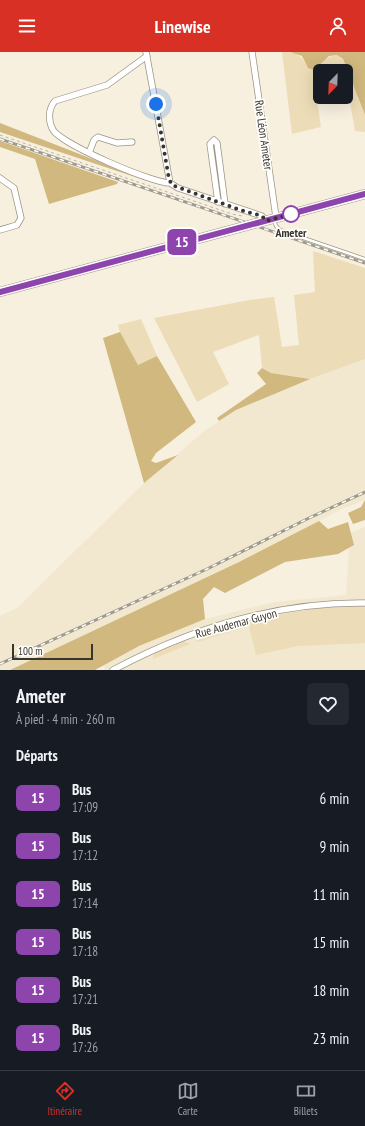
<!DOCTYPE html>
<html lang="fr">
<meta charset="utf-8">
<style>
:root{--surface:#171b24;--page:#242831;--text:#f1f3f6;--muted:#9ea1a6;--line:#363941;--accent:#d93025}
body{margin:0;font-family:"PT Sans Narrow",sans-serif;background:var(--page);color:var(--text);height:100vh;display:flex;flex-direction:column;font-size:15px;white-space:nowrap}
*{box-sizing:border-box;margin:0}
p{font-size:13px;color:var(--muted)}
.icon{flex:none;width:22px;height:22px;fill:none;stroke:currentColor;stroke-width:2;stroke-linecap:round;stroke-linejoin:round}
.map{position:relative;height:618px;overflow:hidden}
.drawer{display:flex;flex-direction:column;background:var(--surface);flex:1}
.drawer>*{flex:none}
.badge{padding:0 8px;border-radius:6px;font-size:14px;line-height:26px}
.needle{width:26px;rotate:203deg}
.fabs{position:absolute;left:313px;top:12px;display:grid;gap:8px}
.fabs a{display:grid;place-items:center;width:40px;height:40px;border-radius:6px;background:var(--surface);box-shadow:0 4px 16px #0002;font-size:20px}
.scale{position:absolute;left:12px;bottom:10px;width:81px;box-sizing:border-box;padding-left:4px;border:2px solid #38352e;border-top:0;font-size:11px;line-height:14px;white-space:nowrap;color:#38352e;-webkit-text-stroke:3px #fffefa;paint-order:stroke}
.you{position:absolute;width:20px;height:20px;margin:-10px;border:3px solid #fff;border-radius:50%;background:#1a73e8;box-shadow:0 0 0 6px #1a73e833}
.map>.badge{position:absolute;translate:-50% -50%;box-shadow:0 0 0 2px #fff}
h2{padding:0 16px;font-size:15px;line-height:36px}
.round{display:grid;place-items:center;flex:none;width:42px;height:42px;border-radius:6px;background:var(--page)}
.summary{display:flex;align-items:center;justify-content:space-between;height:68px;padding:0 16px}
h1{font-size:19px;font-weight:700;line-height:30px}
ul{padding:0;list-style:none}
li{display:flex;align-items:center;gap:12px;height:48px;padding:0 16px}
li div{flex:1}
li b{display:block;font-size:15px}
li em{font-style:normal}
li .badge{min-width:44px;font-weight:700;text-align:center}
header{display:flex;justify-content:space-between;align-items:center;height:52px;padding:0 16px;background:var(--accent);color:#fff;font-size:18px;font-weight:700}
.menu{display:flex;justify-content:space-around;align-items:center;height:56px;border-top:1px solid var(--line);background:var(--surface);font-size:11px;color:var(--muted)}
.menu a{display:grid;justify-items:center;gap:2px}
.menu .on{color:var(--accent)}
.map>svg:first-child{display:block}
.built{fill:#f2e8cf}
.green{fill:#ecdcb7;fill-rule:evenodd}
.forest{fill:#d0b87e}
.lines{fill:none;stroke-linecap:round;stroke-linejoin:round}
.service-casing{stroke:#9c9586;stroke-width:4}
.minor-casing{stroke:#9c9586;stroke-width:7}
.secondary-casing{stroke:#9c9586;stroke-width:10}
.path{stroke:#bab5a7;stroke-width:1;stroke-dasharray:3 3;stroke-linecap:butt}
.service{stroke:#fff;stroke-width:2.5}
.minor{stroke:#fff;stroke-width:5.5}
.secondary{stroke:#e6dcc3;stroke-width:8}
.rail-casing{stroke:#9f9a8d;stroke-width:3}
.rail{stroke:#fffefa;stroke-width:1.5;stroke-dasharray:4.5;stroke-linecap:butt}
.line-casing{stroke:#fff;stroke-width:9}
.line{stroke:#8e44ad;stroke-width:6}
.walk{stroke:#38352e;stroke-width:4;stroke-dasharray:0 7.2}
.stop-dot{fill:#fff;stroke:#8e44ad;stroke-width:2}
.labels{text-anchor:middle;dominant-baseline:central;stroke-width:3.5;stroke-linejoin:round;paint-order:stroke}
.street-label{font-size:12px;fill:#38352e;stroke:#fffefa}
.stop-label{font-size:12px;font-weight:bold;fill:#38352e;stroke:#fffefa}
</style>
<header><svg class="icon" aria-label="menu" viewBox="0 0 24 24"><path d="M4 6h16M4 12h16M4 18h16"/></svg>Linewise<svg class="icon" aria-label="person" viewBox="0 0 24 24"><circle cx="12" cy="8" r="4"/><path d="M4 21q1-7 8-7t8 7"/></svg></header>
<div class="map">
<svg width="365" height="618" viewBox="0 0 365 618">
<rect width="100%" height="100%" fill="#f7f0df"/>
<!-- built -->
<path class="built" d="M365,307V448L342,457L239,510L10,618H0V564L17,556L144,431L203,380L236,358L288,335Z
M365,475V618H105L103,613L139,594L205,567L275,550L346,543L350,481Z"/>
<!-- green -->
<path class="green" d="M282,0C297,0 301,3 308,16C318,12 327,4 337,3L343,8L365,63V80L355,79L349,45L317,49L321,75L292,82ZM320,19H346V45H320Z
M313,199L365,216V307L310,327L271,321L262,316L259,283L213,300L229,332L197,350L154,266L250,248L274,245L282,295L299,293L294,243L315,240Z
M141,267L157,304L138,313L120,280L118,273Z
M337,554H365V591L298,594L256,603L249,574L197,590L196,587L201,582C246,569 290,559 337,554Z
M184,589L190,592L153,607L154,601Z"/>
<!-- forest -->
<path class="forest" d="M290,0H365V63L343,7L337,3L329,4L314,18L308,16L302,4Z
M0,71L141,126L144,128L0,80Z
M0,89L118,130L117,132L49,152L35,107L0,95Z
M120,280L138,313L157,304L196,370L156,401L151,409L156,411L178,403L144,431L103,286Z
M262,316L271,321L310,327L236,358L219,369L217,366L266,332L257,321Z
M365,448V468L353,472L348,461L361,455Z
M319,469L328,477L348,470L354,493L338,502L285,510L225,541L214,535L203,547L205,567L139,594L95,618H10L239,510Z"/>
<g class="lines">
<defs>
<path id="service" d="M274,168L276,174L280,178L365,207"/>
<path id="minor" d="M146,0L170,131L178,136L262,164L265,169
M252,0L276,165
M147,4L107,33L55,49C48,57 48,69 53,78C63,93 152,131 170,131
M89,101L94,88L98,85L117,91L132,90
M0,126L14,136L21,166L17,173L0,178
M218,150L210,92L214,88L217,91L225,152
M113,618C190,577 277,550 365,551"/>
<path id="secondary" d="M0,240L365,142"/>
</defs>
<!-- service casing -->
<use href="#service" class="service-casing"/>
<!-- minor casing -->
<use href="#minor" class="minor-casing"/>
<!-- secondary casing -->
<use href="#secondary" class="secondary-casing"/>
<!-- path -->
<path class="path" d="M0,83L232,162L242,164"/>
<!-- service -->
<use href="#service" class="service"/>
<!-- minor -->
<use href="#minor" class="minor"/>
<!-- secondary -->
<use href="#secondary" class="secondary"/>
<defs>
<path id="rail" d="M0,87L365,211
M0,612L207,517L307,467L365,440"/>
</defs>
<!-- rail casing -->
<use href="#rail" class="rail-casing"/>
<!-- rail -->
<use href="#rail" class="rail"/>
</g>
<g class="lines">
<defs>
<path id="line" d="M0,240L365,142"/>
</defs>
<!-- line casing -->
<use href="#line" class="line-casing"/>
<!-- line -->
<use href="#line" class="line"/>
<!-- walk -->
<path class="walk" d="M156,52L169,127L172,133L240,158L262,164L266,169L291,162"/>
</g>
<!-- markers -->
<circle class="stop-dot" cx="291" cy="162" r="8"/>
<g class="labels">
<!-- street labels -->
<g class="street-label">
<text transform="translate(264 83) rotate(82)">Rue Léon Ameter</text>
<text transform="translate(236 571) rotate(-15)">Rue Audemar Guyon</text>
</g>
<!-- stop labels -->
<g class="stop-label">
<text x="291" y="180">Ameter</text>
</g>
</g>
</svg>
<div class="fabs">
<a><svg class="needle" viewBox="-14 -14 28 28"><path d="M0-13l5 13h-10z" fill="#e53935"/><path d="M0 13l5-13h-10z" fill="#9ea1a6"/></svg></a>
</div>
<div class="scale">100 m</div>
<div class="you" style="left:156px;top:52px"></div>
<b class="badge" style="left:182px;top:190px;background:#8e44ad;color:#fff">15</b>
</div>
<section class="drawer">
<div class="summary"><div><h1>Ameter</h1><p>À pied · 4 min · 260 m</p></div><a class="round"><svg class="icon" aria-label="heart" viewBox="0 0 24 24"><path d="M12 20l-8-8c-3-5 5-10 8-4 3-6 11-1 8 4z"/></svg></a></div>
<h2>Départs</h2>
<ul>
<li><span class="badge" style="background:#8e44ad;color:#fff">15</span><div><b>Bus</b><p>17:09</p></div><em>6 min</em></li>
<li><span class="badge" style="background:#8e44ad;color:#fff">15</span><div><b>Bus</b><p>17:12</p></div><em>9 min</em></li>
<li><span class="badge" style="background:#8e44ad;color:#fff">15</span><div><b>Bus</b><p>17:14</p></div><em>11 min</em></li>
<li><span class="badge" style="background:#8e44ad;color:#fff">15</span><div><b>Bus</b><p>17:18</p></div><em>15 min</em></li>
<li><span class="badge" style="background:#8e44ad;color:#fff">15</span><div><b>Bus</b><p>17:21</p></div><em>18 min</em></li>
<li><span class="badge" style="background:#8e44ad;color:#fff">15</span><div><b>Bus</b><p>17:26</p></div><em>23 min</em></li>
</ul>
</section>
<nav class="menu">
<a class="on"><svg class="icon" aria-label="directions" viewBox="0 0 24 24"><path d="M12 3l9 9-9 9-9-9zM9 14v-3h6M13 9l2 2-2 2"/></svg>Itinéraire</a>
<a><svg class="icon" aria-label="map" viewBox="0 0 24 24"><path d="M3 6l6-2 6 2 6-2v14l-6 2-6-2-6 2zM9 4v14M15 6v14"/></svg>Carte</a>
<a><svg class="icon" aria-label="tickets" viewBox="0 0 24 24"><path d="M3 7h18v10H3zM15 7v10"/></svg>Billets</a>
</nav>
